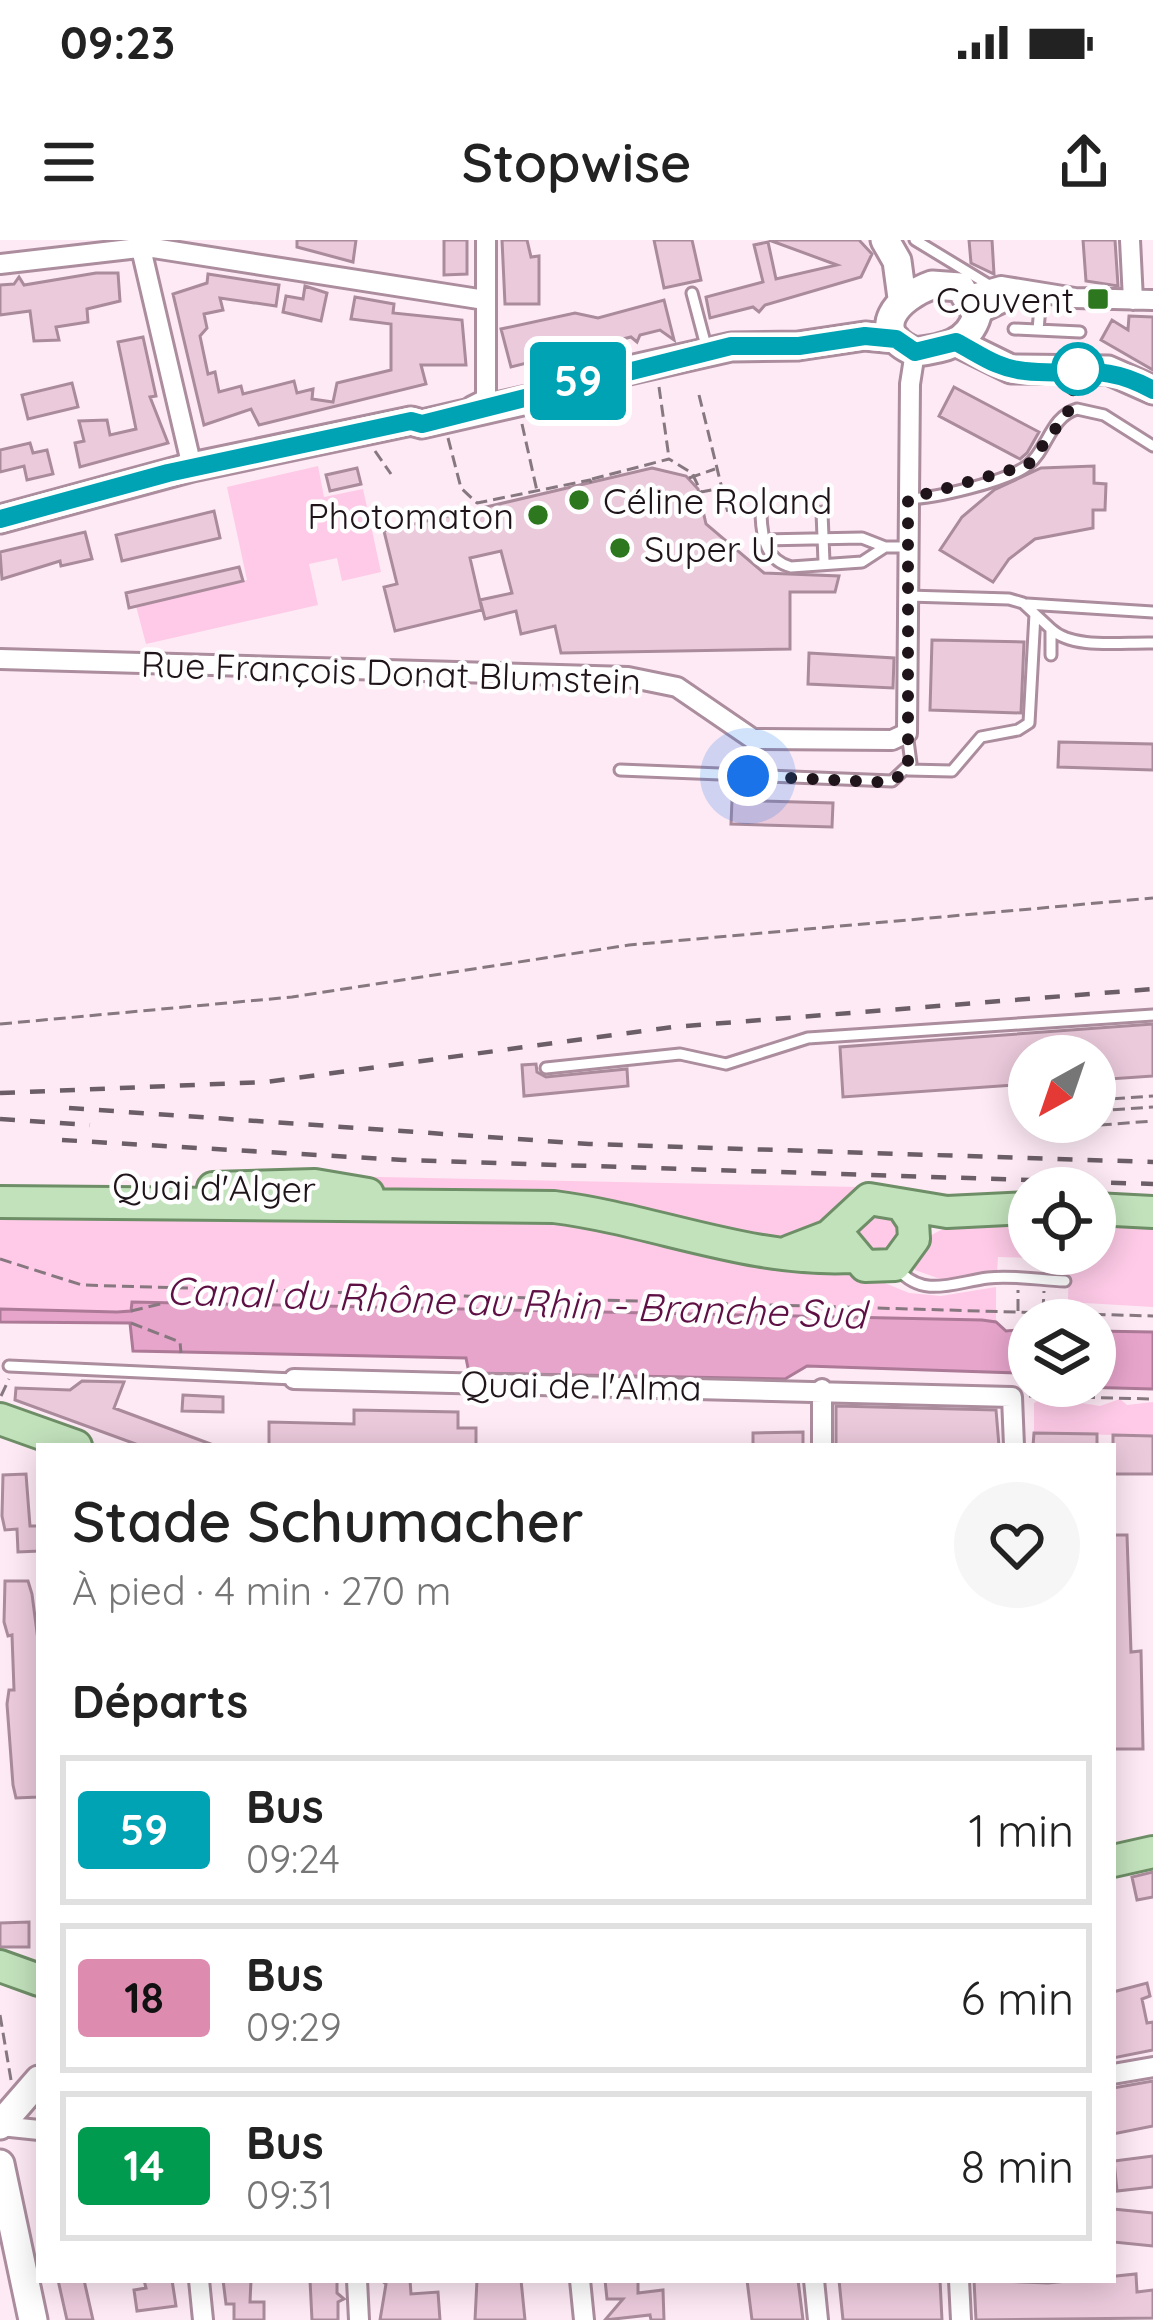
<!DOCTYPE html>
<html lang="fr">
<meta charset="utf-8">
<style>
:root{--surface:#fff;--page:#f6f6f6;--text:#222;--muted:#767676;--line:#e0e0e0}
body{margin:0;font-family:Quicksand,sans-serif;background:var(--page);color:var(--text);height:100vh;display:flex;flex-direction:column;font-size:45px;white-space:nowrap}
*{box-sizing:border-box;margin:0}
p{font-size:39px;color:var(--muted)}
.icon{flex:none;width:66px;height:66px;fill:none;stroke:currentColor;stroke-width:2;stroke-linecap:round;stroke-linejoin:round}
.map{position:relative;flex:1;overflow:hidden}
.details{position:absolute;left:36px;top:1203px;width:1080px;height:840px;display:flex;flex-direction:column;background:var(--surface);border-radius:0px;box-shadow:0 6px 30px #0003}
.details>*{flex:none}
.badge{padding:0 24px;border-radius:9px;font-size:42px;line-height:78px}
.needle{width:78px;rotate:220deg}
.buttons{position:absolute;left:1008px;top:795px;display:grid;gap:24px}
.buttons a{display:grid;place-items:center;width:108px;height:108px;border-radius:50%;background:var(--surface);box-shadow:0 6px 30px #0003;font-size:60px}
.you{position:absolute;width:60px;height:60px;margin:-30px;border:9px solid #fff;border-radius:50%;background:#1a73e8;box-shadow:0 0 0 18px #1a73e833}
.map>.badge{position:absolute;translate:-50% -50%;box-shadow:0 0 0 6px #fff}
h2{padding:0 36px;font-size:45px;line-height:108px}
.round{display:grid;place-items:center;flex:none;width:126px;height:126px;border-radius:63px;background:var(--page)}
.head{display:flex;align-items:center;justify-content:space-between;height:204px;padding:0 36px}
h1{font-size:57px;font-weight:600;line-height:90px}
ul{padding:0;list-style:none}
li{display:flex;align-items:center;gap:36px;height:150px;margin:0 24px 18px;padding:0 12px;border:6px solid var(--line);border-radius:0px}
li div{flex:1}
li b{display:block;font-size:45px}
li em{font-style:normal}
li .badge{min-width:132px;font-weight:700;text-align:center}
.status{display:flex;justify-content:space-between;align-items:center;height:84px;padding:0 60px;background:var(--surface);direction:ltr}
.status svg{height:33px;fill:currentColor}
header{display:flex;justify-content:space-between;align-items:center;height:156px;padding:0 36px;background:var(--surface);font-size:54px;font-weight:600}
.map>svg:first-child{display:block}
.green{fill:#fecae7}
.water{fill:#e8a5cc;stroke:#ac7a97;stroke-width:3}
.building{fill:#ebcadc;stroke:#aa8b9c;stroke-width:3}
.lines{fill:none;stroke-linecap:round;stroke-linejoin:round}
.lane-casing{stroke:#ab8d9e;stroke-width:15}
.street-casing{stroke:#ab8d9e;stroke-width:24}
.secondary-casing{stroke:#ab8d9e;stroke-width:33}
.primary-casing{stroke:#6e8e67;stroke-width:36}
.path{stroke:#877880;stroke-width:3;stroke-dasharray:12 6;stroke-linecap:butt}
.lane{stroke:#fff;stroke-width:9}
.street{stroke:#fff;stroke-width:18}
.secondary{stroke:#fff;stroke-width:27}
.primary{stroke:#c2e2bc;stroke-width:30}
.rail{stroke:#6c5e66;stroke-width:4.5;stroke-dasharray:15 15;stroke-linecap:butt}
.line-casing{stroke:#fff;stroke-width:27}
.line{stroke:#00a3b4;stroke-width:18}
.walk{stroke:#1f141a;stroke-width:12;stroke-dasharray:0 21.6}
.poi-dot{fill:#2d781e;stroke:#fefefe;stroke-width:4.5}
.stop-dot{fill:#fff;stroke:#00a3b4;stroke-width:6}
.labels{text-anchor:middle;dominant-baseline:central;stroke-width:9;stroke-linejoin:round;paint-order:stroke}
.poi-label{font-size:36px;fill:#1f141a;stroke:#fefefe;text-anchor:end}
.street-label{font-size:36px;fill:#1f141a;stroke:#fefefe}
.water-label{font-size:39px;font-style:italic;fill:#5e1045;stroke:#fefefe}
</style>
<div class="status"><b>09:23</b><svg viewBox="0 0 49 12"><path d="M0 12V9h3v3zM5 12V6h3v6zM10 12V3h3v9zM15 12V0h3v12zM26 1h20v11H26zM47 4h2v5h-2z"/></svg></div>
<header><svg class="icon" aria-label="menu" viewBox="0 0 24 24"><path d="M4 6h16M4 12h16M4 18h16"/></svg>Stopwise<svg class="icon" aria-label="share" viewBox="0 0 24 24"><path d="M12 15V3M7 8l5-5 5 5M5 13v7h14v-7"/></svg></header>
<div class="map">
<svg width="1153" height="2080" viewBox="0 0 1153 2080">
<rect width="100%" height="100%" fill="#feeaf5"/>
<!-- green -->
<path class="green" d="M318,226L324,257L363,249L381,332L342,341L337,318L309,324L318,365L146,404L136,366L247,340L227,247Z
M333,936L858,947L836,977L788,1001L392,951Z
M0,969L547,976L841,1025L909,1053L941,1056L996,1047V1082L133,1062L131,1071L117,1072L0,1069Z
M859 994a20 20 0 1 1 40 0a20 20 0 1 1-40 0Z
M1029,979V1014H1095V979L1153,981V1067L1068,1062L1069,1019L998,1017L997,1031L943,1040L915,1030C913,975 992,982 1029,979Z
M1044,1157L1100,1166L1120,1159L1127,1165L1153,1162V1196L1034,1193V1163Z"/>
<!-- water -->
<path class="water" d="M132,1062L982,1080L996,1082L1006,1091L1029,1089V1146L1019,1141L1017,1133L807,1126L785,1139L469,1133L466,1118L133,1111L130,1083L0,1082V1069L117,1072L131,1071Z
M1095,1091L1153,1092V1149L1042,1146H1095Z"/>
<!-- building -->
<path class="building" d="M297,0H356L353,22L297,7Z
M444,0H467V34L444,35Z
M502,0H527L531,17L539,16V64H505Z
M654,0H692L701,40L664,48Z
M769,0H859L872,14L861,37L765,65L759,72L753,67L710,78L706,57L763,42L754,5L768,2L776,39L837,25Z
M969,0H992L994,34L971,23Z
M1083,0H1115L1118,46L1086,41Z
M96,33H118L120,61L87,69L88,82L56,87L59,100L34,101L30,71L0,75V45L14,44L19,37L24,45Z
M208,34L279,45L276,66L220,58L223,70L204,74L207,88L200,96L208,134L215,132L219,152L241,146L243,154L294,141L297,153L313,149L312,159L333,162L337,143L391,130V84L351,79L355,57L394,64L393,73L462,80L466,125H421L426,144L259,185L251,169L204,185L173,54L207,43Z
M305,46L327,53L321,81L283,72L286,56L303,59Z
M664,60L674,100L660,90L640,95L637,102L631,97L511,127L501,89L575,73L598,78Z
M1129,76L1153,77V130L1101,100L1112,80L1128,90Z
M143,97L156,156L150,157L168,203L80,227L75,203L84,201L79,181L107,180L110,195L136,189L118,102Z
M72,143L78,167L28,179L22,155Z
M954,147L1039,192L1027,213L1020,219L939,176Z
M30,203L33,213L47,210L53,234L27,240L24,226L0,232V210Z
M1094,226V243L1106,244L1105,270H1093V288L1035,299L1009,319L993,342L940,310L962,277L994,250L1041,228Z
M357,228L361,244L330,251L326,235Z
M652,228L686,236L698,249L706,284L764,333L839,336L835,352H790V409L561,413L555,386L521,394L516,371L485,379L480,360L512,353L501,311L470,318L482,370L395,391L384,347L397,344L384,291Z
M214,271L220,298L122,321L116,295Z
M85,292L92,319L61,326L60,321L2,339L0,312Z
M239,327L243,341L129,368L126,353Z
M932,400L1024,402L1021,473L930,470Z
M809,413L894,418L893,448L808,444Z
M1059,502L1153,504V530L1058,527Z
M732,560L833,563L832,587L731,584Z
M1153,784V836L1095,840V816H1029V844L843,857L840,807Z
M536,824L537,832L546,837L627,829L628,846L524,856L522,825Z
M82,1141L124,1142L114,1168L216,1206H141L15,1160L16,1148L70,1150Z
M183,1155L223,1157V1172L182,1171Z
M836,1166L996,1170L999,1206H836Z
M354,1170L458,1172V1188H476V1206H269V1182L354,1184Z
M803,1192V1206H753V1193Z
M1034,1193L1097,1194V1206H1033Z
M1113,1195L1153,1196V1234H1113Z
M26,1234L30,1286H39V1311L18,1312L17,1289L5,1290L2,1276L3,1235Z
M1113,1295H1127L1131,1412L1141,1411L1143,1509H1113Z
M5,1341H28L32,1354L39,1408L38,1557L16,1558L13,1545L7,1464L9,1450H14L12,1395L8,1396L4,1382Z
M1153,1632V1657L1137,1660L1132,1637Z
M29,1682V1707H0V1683Z
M1147,1743L1150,1756L1142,1759L1147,1783L1153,1782V1810L1113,1818V1752Z
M1153,1841V1886L1113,1894V1848Z
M1153,1916V1947L1117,1951L1114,1921Z
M1113,1969L1153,1973V2006L1113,2002Z
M1136,2034L1137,2052L1153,2050V2078L976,2080L974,2040L1048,2043Z
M58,2040H84L93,2080H67Z
M144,2040H172L176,2066L137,2071L134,2050L146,2048Z
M223,2040H251L250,2062H264V2080H234V2064H226Z
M310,2040H337V2053L344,2059L338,2062V2080H312Z
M381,2040H410L411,2054L438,2052L440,2080H380L386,2044Z
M477,2040H521L525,2080H475Z
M605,2040L638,2041V2053L663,2050L664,2080H651L650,2075L605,2080L623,2059H607Z
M747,2040H798L803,2080H752Z
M839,2040H940L942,2080H843Z"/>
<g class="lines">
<defs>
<path id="lane" d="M915,0L994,48
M692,53L706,106
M1014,89L1080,92
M1038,90L1041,55
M908,259C935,258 1007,242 1028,225C1048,209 1050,177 1077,169L1104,175L1153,206
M822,272L824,322
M761,275C762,299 766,320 791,327L862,322L885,307
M762,300L862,298L885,307H908
M908,356L1009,359L1023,363L1051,389V415
M1027,364L1153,372
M1051,389C1073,410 1123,402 1153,403
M620,530L892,541L911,523L907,493
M908,530L952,531L981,497L1018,490L1029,483L1035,374
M546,828L680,814L726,824L808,798L1153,775
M898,1029C923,1059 955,1042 988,1038C1012,1035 1040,1040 1065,1041
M9,1126L294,1139"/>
<path id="street" d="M139,0L192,227
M1130,0L1133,60
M0,24L147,7L485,60
M969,55L1001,46L1075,58L1153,60
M977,75L1025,52
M472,166L486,159V0
M0,419L628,437L677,447L753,499L892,500L907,493L910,144L915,112
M294,1139L1012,1157L1014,1206
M822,1206V1149
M1113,1834L1153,1827
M0,1886L39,1890
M199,2040L203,2080
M357,2040L359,2080
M580,2040L584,2080
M814,2040L818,2080
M959,2040L961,2080"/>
<path id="secondary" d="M885,0L897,21L902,58
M932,45L960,47L977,75C969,104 942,109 915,112C866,91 898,57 932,45Z
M956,102L1011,129L1108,130L1153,150
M0,279L192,227L411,181L422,184L549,155L563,145L731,107L798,106L865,96L896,99
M0,1885L39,1840
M0,1924L33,2080"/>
<path id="primary" d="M213,948L315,945L368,954
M0,962L554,967C656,980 748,1022 852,1017
M1095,969L1153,972
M845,1002L865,1026L895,1025L914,999L913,982L903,967
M790,1011L829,996L869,959L947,972L1029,968
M0,1179L76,1206
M1113,1621L1153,1612
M0,1726L39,1740"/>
</defs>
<!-- lane casing -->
<use href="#lane" class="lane-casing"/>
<!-- street casing -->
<use href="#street" class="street-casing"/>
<!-- secondary casing -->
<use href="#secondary" class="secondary-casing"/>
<!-- primary casing -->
<use href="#primary" class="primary-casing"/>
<!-- path -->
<path class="path" d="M659,147L669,218
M699,155L729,277
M522,184L537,251
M448,198L461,248L477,263L590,240L592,245
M375,211L391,234
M689,238L715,229
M592,239L669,219L692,233L701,252L722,248
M0,784L292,757L629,705L1153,658
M1095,860L1153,856
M1095,871L1153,867
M1035,882L1036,890L1153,881
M0,1019L82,1045L1153,1076
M131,1071L164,1063
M1018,1071V1050
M1043,1071L1044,1051
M131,1083L180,1102L181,1113
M1,1156L9,1139
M1029,1156L1153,1159
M0,1775L11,1840"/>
<!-- lane -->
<use href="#lane" class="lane"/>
<!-- street -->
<use href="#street" class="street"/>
<!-- secondary -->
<use href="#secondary" class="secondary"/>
<!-- primary -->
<use href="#primary" class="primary"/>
<!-- rail -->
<path class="rail" d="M0,853L266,842L673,787L1153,749
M69,868L589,904L1153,922
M0,879L90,885
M62,900L403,920L1153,944"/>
</g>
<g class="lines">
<defs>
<path id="line" d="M0,279L168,233L411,181L422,184L731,106H799L865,96L896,99L915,112L956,102C979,114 998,129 1025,131C1077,137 1102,121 1153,150"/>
</defs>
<!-- line casing -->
<use href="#line" class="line-casing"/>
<!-- line -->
<use href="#line" class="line"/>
<!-- walk -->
<path class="walk" d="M748,536L877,542L892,541L908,530V259L1028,225L1068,172L1078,129"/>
</g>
<!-- markers -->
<g class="poi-dot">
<rect x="1086" y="47" width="24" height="24" rx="6"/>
<circle cx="579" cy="260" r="12"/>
<circle cx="538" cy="275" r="12"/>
<circle cx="620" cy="308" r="12"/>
</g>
<circle class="stop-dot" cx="1078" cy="129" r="24"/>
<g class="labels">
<!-- poi labels -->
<g class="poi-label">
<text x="1074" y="59">Couvent</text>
<text x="603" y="260" text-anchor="start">Céline Roland</text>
<text x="514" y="275">Photomaton</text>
<text x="644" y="308" text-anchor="start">Super U</text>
</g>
<!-- street labels -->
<g class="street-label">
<text transform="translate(391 432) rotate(2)">Rue François Donat Blumstein</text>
<text transform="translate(214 947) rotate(1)">Quai d'Alger</text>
<text transform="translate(581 1145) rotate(1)">Quai de l'Alma</text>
</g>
<!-- water labels -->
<g class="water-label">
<text transform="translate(516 1062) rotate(2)">Canal du Rhône au Rhin - Branche Sud</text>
</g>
</g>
</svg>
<div class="buttons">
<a><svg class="needle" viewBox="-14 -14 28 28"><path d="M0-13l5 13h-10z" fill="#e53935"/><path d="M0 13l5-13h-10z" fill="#767676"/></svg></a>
<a><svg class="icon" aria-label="locate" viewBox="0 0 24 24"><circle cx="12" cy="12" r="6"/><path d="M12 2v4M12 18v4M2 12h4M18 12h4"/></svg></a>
<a><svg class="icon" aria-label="layers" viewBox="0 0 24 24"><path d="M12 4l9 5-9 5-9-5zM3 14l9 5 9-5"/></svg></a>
</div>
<div class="you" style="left:748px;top:536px"></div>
<b class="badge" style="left:578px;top:141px;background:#00a3b4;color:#fff">59</b>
<section class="details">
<div class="head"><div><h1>Stade Schumacher</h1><p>À pied · 4 min · 270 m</p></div><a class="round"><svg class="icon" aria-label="heart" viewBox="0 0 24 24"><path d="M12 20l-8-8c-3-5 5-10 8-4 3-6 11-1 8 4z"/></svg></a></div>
<h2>Départs</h2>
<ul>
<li><span class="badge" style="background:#00a3b4;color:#fff">59</span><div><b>Bus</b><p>09:24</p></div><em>1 min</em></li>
<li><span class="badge" style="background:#dd8cb0;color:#111">18</span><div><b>Bus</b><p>09:29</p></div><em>6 min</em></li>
<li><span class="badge" style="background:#009b4e;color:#fff">14</span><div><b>Bus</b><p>09:31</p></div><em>8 min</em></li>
</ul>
</section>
</div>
